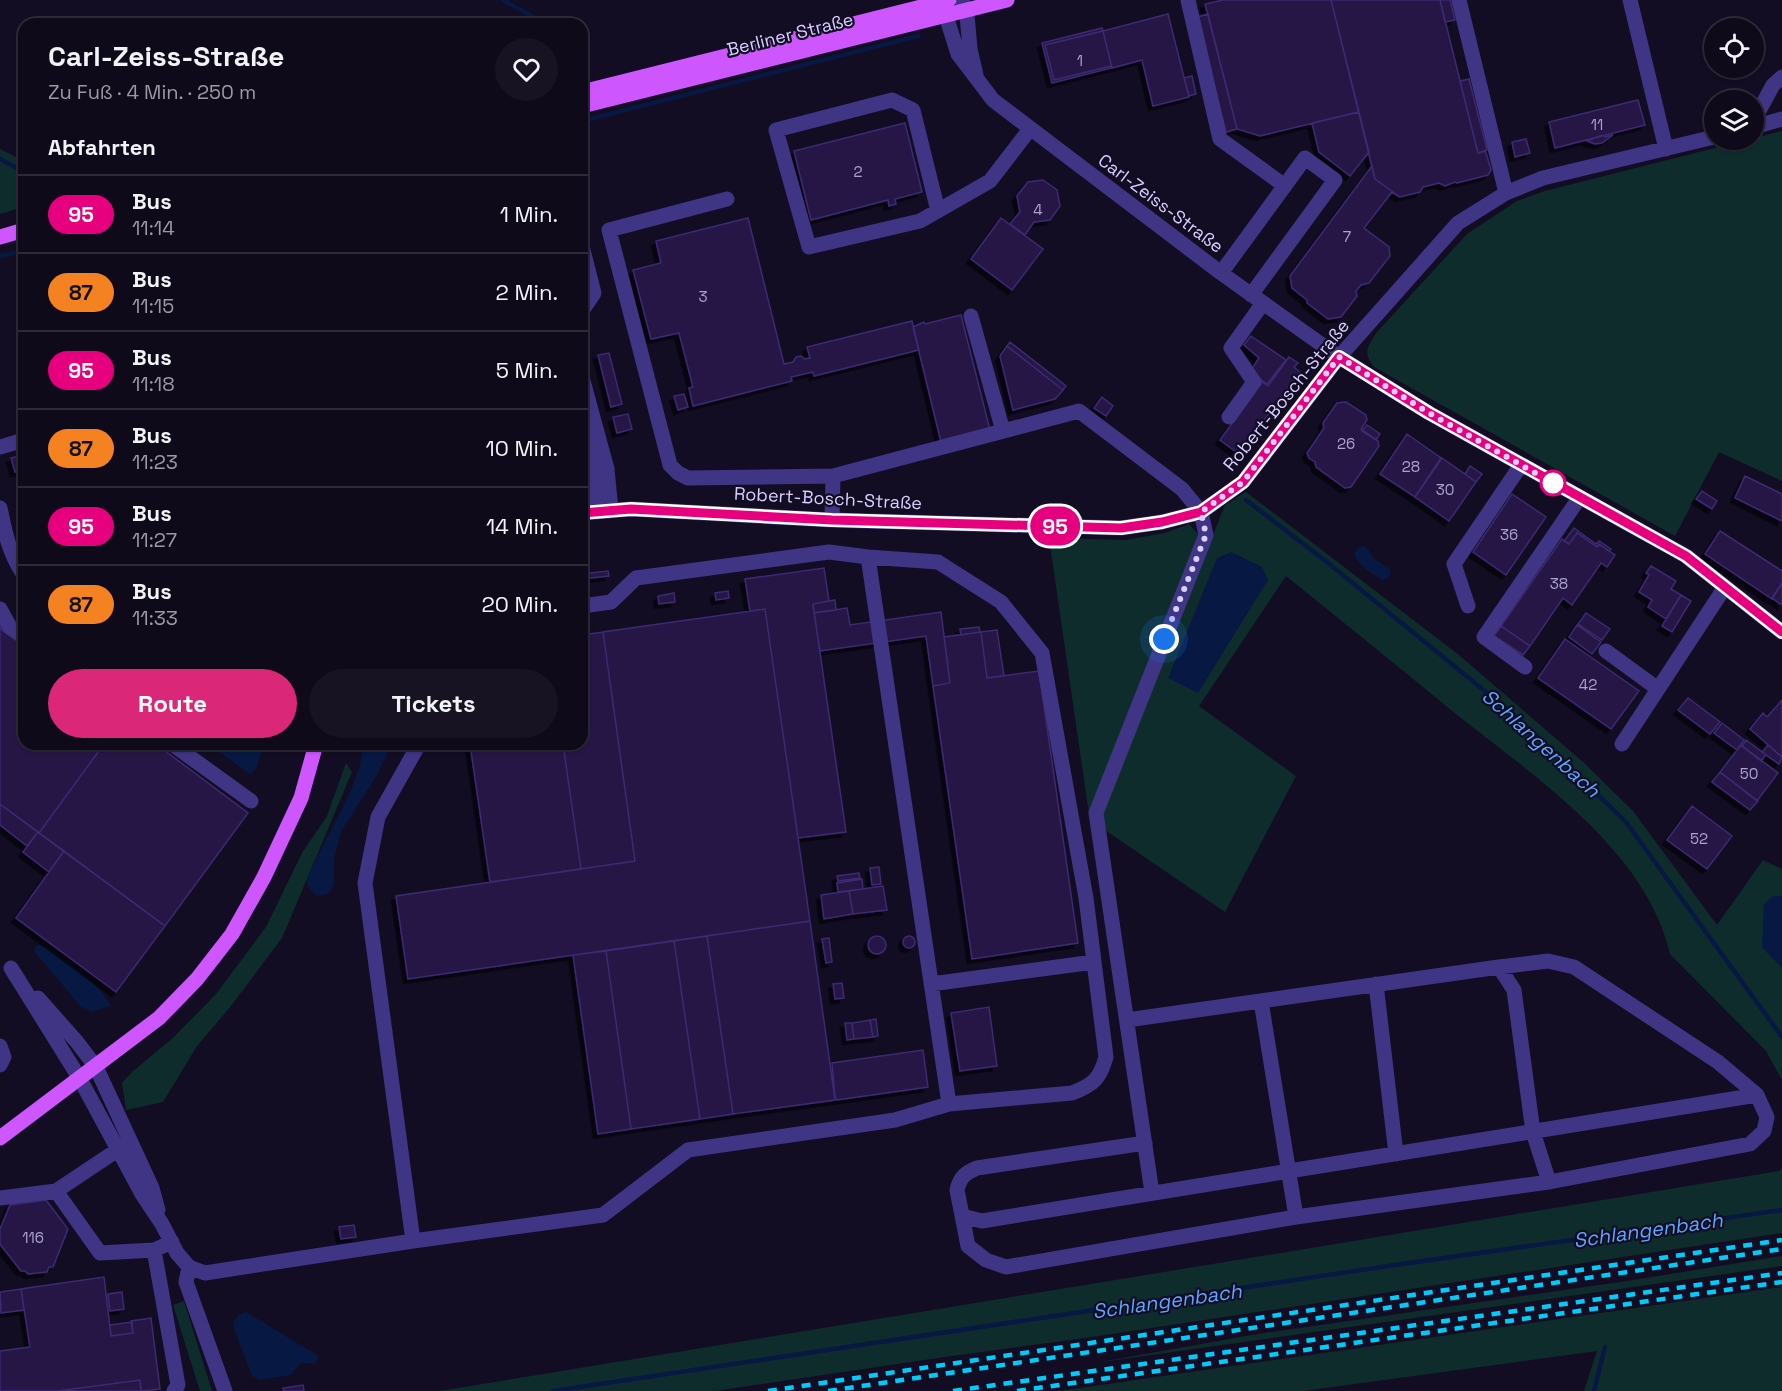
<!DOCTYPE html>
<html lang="de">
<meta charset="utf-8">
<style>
:root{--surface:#0e0a1a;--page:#171323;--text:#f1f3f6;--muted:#9b9aa2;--line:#2e2b39;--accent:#db2777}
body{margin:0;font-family:"Space Grotesk",sans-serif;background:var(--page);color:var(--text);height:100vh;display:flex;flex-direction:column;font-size:22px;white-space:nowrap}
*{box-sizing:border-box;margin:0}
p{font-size:20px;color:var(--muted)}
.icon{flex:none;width:33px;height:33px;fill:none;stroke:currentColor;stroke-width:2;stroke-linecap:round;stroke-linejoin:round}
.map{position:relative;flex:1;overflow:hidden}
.drawer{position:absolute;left:18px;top:18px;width:570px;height:732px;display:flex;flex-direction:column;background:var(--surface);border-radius:18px;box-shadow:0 2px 4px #0004,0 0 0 2px var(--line)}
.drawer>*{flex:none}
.badge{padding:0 12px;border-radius:20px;font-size:21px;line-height:39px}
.controls{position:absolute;left:1704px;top:18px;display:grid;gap:12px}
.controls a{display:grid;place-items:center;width:60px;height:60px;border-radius:50%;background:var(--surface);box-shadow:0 2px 4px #0004,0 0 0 2px var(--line);font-size:30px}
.you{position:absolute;width:30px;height:30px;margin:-15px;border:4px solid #fff;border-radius:50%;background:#1a73e8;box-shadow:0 0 0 9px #1a73e833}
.map>.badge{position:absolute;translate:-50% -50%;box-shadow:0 0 0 3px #fff}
h2{padding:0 30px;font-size:22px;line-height:54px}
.round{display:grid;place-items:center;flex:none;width:63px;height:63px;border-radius:32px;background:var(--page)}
.summary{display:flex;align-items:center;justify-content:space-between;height:102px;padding:0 30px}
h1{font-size:28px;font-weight:700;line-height:45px}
.button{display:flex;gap:12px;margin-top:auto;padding:12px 30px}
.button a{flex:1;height:69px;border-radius:36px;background:var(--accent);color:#fff;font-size:24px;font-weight:700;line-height:69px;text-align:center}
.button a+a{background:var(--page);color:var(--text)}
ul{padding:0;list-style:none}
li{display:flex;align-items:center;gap:18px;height:78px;padding:0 30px;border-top:2px solid var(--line)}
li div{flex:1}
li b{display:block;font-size:22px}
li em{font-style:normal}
li .badge{min-width:66px;font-weight:700;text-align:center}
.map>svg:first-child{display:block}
.green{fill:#0f2c2d}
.water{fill:#071842}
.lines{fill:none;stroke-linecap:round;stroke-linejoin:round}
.stream{stroke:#071842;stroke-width:4.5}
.building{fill:#251845;stroke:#3d2972;stroke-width:1.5;filter:url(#shadow)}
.minor{stroke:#3f3584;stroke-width:15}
.major{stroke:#ce56ff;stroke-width:15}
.rail{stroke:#00ccfa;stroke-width:4.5;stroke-dasharray:9 8;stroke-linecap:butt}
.line-casing{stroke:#fff;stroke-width:14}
.line{stroke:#e6007e;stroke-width:9}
.walk{stroke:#d8cfff;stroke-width:6;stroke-dasharray:0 10.8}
.stop-dot{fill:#fff;stroke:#e6007e;stroke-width:3}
.labels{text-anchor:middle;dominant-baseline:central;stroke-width:4.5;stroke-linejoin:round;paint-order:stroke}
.number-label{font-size:15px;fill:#aba1d0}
.street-label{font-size:18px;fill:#d8cfff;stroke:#120d23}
.water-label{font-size:20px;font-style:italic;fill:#5da6ff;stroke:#120d23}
</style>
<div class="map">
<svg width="1782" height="1391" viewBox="0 0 1782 1391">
<defs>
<filter id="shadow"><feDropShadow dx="-4.5" dy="4.5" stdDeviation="0" flood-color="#0009"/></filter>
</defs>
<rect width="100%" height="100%" fill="#120d23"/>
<!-- green -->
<path class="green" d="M1782,131V481L1719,452L1675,536L1374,367C1362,352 1368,347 1377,332L1467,234L1517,201L1545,191Z
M0,149L24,161V207L0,214Z
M1246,492L1459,655L1583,762L1633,811L1717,925L1763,860L1782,869V1080L1766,1051L1670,954C1647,851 1535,777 1456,714C1400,668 1343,622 1286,576L1199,706L1296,776L1225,912L1105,830L1102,813L1225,505Z
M1189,524L1199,535L1089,814L1049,538L1125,540L1165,533Z
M346,763L352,772L282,938L231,1006L197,1046L163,1102L126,1110L122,1083L131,1073L174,1037L216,994L266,927L302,853L327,816Z
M1782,1168V1233L1092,1337L938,1358L714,1391H440L1779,1171Z
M1782,1256V1266L1095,1363L1257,1334L1627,1281Z
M1782,1287V1391H1584L1597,1351L1303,1391H1059Z
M184,1301L212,1391H200L173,1305Z"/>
<!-- water -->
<path class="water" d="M1364,546L1369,550L1374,559L1389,568L1391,573L1388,578L1382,580C1372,574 1357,565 1354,554L1359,547Z
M1231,552L1262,567L1268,580L1198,693L1168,678L1217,558Z
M208,744H264L256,769L250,774Z
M364,744H392L377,775L341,832L334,859V885L328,894L317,896L310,890L306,881C321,844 345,810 358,771C361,763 362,753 364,744Z
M1773,896H1782V968L1762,947L1764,904Z
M41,944C58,955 106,987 110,1006L93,1012L81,1007L34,951L36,946Z
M246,1312L314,1353L318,1357L316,1364L300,1363L291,1375L260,1380L252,1376L233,1326C235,1318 237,1314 246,1312Z"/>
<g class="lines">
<!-- stream -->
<path class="stream" d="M503,0L546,24
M582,121L918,36
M0,159L24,172
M0,256L24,251
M1246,500L1327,562L1519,719L1626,822L1782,1037
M553,1391L1388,1266L1782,1210
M1594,1391L1605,1347"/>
</g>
<!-- building -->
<path class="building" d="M1223,0H1331L1359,112L1260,136L1237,129L1205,4Z
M1331,0H1440L1478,153L1485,151L1487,156L1491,170L1488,175L1457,183L1455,182L1445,186L1439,183L1423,187L1420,192L1400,197L1375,179Z
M1440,0H1450L1455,20L1445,22Z
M1168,14L1189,97L1153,106L1142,60L1112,68L1103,31Z
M1208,14L1237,129L1226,132L1197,17Z
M1102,28L1103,31L1045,45L1054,80L1111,66V68L1052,83L1042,43Z
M1103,31L1112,68L1111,66L1054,80L1045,45Z
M1192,76L1196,94L1189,96L1184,78Z
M1469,79L1487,150L1478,153L1460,81Z
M1638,100L1645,125L1555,148L1549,122Z
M1359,112L1369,152L1350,176L1319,152L1312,123Z
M905,123L922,192L895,199L896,204L889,206L888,200L811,220L794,151Z
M1602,135L1605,137L1613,135L1602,143L1595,144L1587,141Z
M1526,139L1530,153L1515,157L1512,142Z
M1372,166L1375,179L1400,197L1392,192L1364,228L1389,247L1390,256L1369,283L1361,285L1356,291L1357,296L1341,317L1328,319L1307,303V300L1292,288L1290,276Z
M1043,180L1057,190L1060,206L1050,220L1034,222L1025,235L1010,224L1020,212L1017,196L1028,182Z
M748,218L784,364L793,362L796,357L801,356L805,359L810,358L807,347L912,321L919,350L814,376L813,372L791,377L792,381L693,406L689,388L693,387L679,333L651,339L633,270L661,263L656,241Z
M1001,218L1043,249L1012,290L971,259Z
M961,315L990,430L941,442L913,327L924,322L925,324Z
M1251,336L1286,360L1267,384L1250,372L1259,358L1244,345Z
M1010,342L1066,386L1063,390L1007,346Z
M1007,346L1063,390L1055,399L1013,410L1000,356Z
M609,353L622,404L611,407L598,355Z
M1289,357L1298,363L1294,367L1300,372L1239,454L1220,440L1262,382L1268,386Z
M684,394L688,407L678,410L674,396Z
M1102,397L1113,406L1106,416L1094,408Z
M1346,402L1366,415L1367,420L1361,429L1378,441L1379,446L1351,487L1345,488L1316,467L1315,462L1309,458L1307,453L1324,428L1323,423L1337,403Z
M628,414L632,429L617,433L613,417Z
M1367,425L1380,434L1376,440L1362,431Z
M1407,434L1441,458L1415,497L1380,474Z
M24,455V470L15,472L11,458Z
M1442,458L1476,482L1449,521L1415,497Z
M1442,458L1465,474L1470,466L1482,474L1476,482Z
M1745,476L1782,494V521L1735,498Z
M1702,491L1717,501L1712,509L1696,499Z
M1512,494L1546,517L1506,575L1473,552Z
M1574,528L1596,544L1599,541L1611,549L1609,551L1599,544L1597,547L1577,533L1569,544L1564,541Z
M1720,531L1782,571V583L1772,599L1705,554Z
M1577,533L1597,547L1599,544L1615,555L1607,567L1601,563L1572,605L1563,598L1530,646L1501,626L1562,539L1569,544Z
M1651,566L1676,581L1671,589L1681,595L1666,619L1648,607L1652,600L1639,592L1649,575L1646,573Z
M824,568L829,601L813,604L846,832L798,838L765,609L750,611L745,579Z
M608,571L609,576L582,579V574Z
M1782,583V605L1772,598Z
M728,591L729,598L716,600L715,593Z
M674,593L675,602L659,604L658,596Z
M1681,595L1691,601L1672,632L1662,626Z
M835,600L836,610L814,613L813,604Z
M847,608L850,625L941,612L950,683L933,686L926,636L820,651L814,613Z
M765,609L810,921L408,979L396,896L635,861L603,632Z
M1586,613L1610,629L1602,640L1578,624Z
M1577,625L1601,642L1592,654L1569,637Z
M0,626L3,631L24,646V744H104L39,833L0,804Z
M1501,626L1530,646L1523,655L1494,636Z
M979,627L980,632L961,635L960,629Z
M997,630L1004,676L987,678L981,632Z
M603,632L635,861L581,869L563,744H582V635Z
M981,632L987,678L1039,671L1078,943L972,959L933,686L950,683L944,637Z
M1565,639L1639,691L1611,729L1538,678Z
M1688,698L1720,722L1710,734L1678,710Z
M1782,700V757L1750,729L1763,713L1767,717Z
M1722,723L1744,740L1737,750L1714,733Z
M1746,740L1766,755L1761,761L1742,746Z
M104,744H156L248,813L165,926L39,833Z
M470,744H563L581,869L490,882Z
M1741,745L1778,773L1757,801L1720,772Z
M1768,745L1782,757L1779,764L1762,752Z
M1720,772L1758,801L1750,810L1712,782Z
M0,804L38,832L27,846L0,825Z
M1692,806L1732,836L1707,869L1667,840Z
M38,832L64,851L49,872L23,852Z
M64,851L165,926L116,992L16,918Z
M879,867L881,884L872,885L870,868Z
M859,873L860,878L838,881L837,876Z
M862,879L863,889L838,892L837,883Z
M883,886L887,910L853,914L849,891Z
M849,891L853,914L824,919L821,895Z
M810,921L835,1100L733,1114L707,936Z
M707,936L733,1114L700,1119L674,941Z
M903 942a6 6 0 1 1 12 0a6 6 0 1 1-12 0Z
M868 945a9 9 0 1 1 18 0a9 9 0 1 1-18 0Z
M829,938L832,962L826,963L822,939Z
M674,941L700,1119L631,1129L606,951Z
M606,951L631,1129L598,1134L573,955Z
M842,983L844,998L835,999L833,984Z
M989,1007L997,1066L960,1071L951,1013Z
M876,1019L878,1036L873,1037L870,1020Z
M870,1020L873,1037L854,1039L852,1023Z
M845,1023H852L854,1039L847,1040Z
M923,1050L928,1087L837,1100L835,1097L832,1063Z
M46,1200L68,1229L53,1267H49L47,1272L28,1274L25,1271H21L0,1244V1229L10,1205Z
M354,1225L356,1237L341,1239L339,1227Z
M104,1277L111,1336L133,1333L131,1321L151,1318L160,1389L141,1391L140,1380L58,1391H0V1351L30,1347L21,1289Z
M21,1289L24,1310L1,1313L0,1292Z
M122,1292L124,1309L110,1311L108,1294Z
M132,1322L133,1333L111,1336L110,1325Z
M140,1380L141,1391H58Z
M303,1385L304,1391H284L283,1388Z"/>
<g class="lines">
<!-- minor -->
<path class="minor" d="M962,0L967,15L970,49L976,75
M1188,0L1220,139L1285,186
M1459,0L1506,193
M1630,0L1666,149
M942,3L958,54L993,100L1221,273L1339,357L1429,413L1686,556L1782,632
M1754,120L1773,85L1782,77
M1754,127L1782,119
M727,199L609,230L670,465L678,473L688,478L833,476L1079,411L1182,489L1201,512L1206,535L1096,813L1152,1193
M938,211L913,110L892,100L776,130L809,247L920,221L990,181L1030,129
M582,246L594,293L582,311
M1221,273L1305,158L1335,180L1251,295
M971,316L1003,431
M582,377L607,469L611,510
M1229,417L1254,382L1231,348L1263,303
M582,429L595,476L596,511
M0,447L24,440
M0,508C5,532 9,554 24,575
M582,513L631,509L832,520L1121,528L1162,522L1201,512L1243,482L1339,357L1458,223L1506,193L1543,178L1714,137
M832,520L833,476
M868,557L949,1104
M1468,606L1454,564L1521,465
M0,609L10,627L24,637
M1606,651L1658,689
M1525,667L1484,637L1580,497
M172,744L251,801
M1622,744L1725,587
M1499,967L1514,990L1533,1132L1549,1182
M11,968L80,1079L142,1194L162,1224L177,1253L189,1267L205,1273L413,1241L365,883L378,817L419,744
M931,984L1094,962
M1376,984L1396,1154
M38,998L77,1042L96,1067L152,1188L158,1210
M1261,1001L1296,1217
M1127,1020L1499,967L1548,961L1574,967L1718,1062L1757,1095L1767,1117L1764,1131L1750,1144L1549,1182L1296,1217L1006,1267L986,1260L968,1246L957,1190C960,1177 965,1173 977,1168L1145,1143
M0,1046L4,1057L0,1065
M56,1191L100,1253L154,1250L172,1242
M0,1198L56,1191L125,1145
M962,1216L982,1221L1757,1095
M413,1241L603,1215L688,1150L895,1120L949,1104L1072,1093C1093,1085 1100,1079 1106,1057L1086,898L1042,653L1001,602L938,562L868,557L829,552L636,578L611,602L582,606
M154,1250L178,1385L174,1391
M189,1267L186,1282L225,1391"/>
<!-- major -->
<path class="major" d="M582,92L949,0
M582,106L1007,0
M0,237L24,230
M0,1138L159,1018L197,979L232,934L264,877L301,798L316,744"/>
<!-- rail -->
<path class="rail" d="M768,1391L1782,1240
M828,1391L1782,1249
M953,1391L1782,1273
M1017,1391L1782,1282"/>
</g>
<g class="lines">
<defs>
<path id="line" d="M582,513L631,509L832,520L1121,528L1162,522L1201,512L1243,482L1339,357L1429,413L1686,556L1782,632"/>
</defs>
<!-- line casing -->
<use href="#line" class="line-casing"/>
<!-- line -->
<use href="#line" class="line"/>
<!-- walk -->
<path class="walk" d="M1164,639L1206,535L1201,512L1243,482L1339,357L1429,413L1553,483"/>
</g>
<!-- markers -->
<circle class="stop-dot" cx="1553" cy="483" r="12"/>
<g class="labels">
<!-- number labels -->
<g class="number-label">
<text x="1080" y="60">1</text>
<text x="1597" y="124">11</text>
<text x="858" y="171">2</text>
<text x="1038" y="209">4</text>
<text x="1347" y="236">7</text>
<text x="703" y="296">3</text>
<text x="1346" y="443">26</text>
<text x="1411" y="466">28</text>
<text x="1445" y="489">30</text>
<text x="1509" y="534">36</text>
<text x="1559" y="583">38</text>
<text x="1588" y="684">42</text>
<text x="1749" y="773">50</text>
<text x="1699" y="838">52</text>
<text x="33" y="1237">116</text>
</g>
<!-- street labels -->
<g class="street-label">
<text transform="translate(790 34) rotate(-14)">Berliner Straße</text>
<text transform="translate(1161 203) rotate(37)">Carl-Zeiss-Straße</text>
<text transform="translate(1286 395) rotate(-51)">Robert-Bosch-Straße</text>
<text transform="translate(828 498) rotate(3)">Robert-Bosch-Straße</text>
</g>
<!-- water labels -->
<g class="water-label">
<text transform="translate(1541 743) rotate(42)">Schlangenbach</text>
<text transform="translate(1648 1230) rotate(-8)">Schlangenbach</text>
<text transform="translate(1167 1301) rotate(-8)">Schlangenbach</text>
</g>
</g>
</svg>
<div class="controls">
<a><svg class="icon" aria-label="locate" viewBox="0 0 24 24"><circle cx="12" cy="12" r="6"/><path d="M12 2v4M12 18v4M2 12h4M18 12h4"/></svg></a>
<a><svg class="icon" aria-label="layers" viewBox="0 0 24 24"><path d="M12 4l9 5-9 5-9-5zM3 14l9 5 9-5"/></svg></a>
</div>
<div class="you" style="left:1164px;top:639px"></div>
<b class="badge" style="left:1055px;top:526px;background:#e6007e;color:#fff">95</b>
<section class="drawer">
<div class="summary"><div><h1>Carl-Zeiss-Straße</h1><p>Zu Fuß · 4 Min. · 250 m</p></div><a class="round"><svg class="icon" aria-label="heart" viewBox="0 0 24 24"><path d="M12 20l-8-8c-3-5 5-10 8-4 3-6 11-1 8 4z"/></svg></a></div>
<h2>Abfahrten</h2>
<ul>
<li><span class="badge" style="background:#e6007e;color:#fff">95</span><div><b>Bus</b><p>11:14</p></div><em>1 Min.</em></li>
<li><span class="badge" style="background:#f58220;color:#111">87</span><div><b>Bus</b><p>11:15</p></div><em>2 Min.</em></li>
<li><span class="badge" style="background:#e6007e;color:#fff">95</span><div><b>Bus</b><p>11:18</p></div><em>5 Min.</em></li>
<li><span class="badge" style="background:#f58220;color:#111">87</span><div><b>Bus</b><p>11:23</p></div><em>10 Min.</em></li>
<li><span class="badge" style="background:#e6007e;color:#fff">95</span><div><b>Bus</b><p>11:27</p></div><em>14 Min.</em></li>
<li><span class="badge" style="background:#f58220;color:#111">87</span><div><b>Bus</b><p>11:33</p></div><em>20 Min.</em></li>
</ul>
<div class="button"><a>Route</a><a>Tickets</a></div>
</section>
</div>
